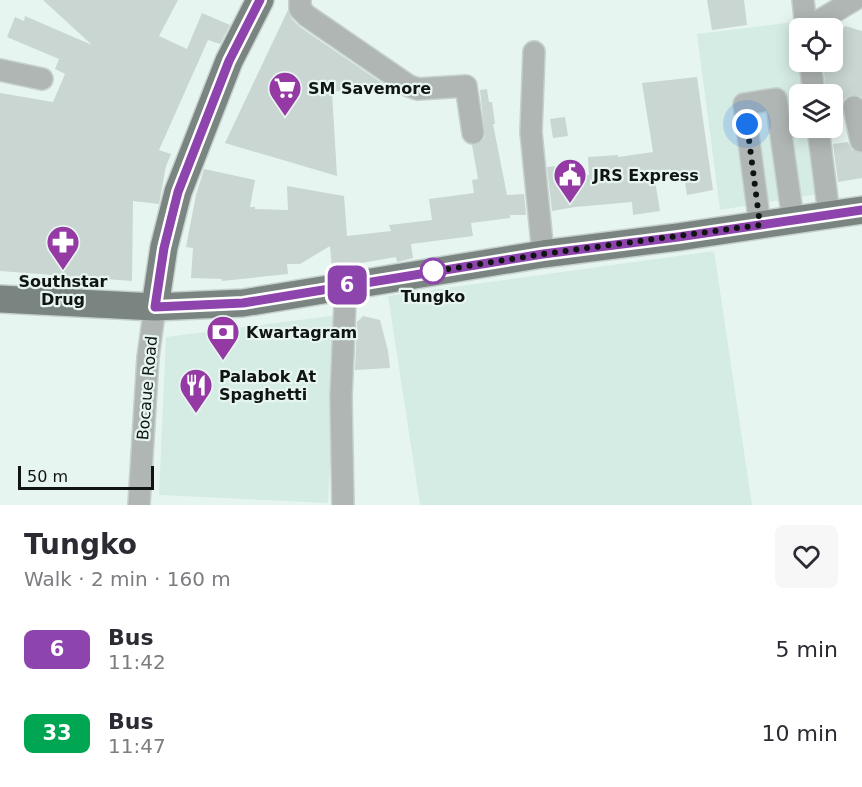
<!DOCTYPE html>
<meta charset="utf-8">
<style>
:root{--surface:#fff;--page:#f7f7f7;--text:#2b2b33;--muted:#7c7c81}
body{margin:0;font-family:"DejaVu Sans",sans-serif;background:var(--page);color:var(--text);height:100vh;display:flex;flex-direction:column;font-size:22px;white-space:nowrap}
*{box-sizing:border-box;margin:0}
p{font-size:20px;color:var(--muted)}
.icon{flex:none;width:33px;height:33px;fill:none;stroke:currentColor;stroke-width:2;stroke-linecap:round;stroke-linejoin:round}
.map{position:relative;height:505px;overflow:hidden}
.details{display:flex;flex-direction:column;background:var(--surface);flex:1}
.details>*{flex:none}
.badge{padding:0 12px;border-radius:9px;font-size:21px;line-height:39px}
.controls{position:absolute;left:789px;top:18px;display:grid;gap:12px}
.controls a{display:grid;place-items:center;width:54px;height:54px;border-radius:9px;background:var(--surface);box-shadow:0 3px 15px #0003;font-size:30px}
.scale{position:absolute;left:18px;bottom:15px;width:136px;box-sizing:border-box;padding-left:6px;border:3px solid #101513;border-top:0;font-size:16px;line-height:21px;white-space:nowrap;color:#101513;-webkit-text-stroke:4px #e7f5f0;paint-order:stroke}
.you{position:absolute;width:30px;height:30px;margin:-15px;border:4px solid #fff;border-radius:50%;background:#1a73e8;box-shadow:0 0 0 9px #1a73e833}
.map>.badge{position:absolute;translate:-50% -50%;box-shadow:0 0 0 3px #fff}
.round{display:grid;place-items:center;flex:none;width:63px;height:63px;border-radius:9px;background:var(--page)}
.summary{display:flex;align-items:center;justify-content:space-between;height:102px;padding:0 24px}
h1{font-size:28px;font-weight:700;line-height:45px}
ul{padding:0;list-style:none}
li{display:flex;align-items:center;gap:18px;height:84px;padding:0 24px}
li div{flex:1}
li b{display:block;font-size:22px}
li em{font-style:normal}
li .badge{min-width:66px;font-weight:700;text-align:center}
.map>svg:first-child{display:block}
.built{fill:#d5ece4}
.building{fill:#c9d6d1}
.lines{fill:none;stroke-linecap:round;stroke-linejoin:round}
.minor-casing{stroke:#c5d1cd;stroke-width:24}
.major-casing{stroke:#c5d1cd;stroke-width:30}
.minor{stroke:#b0b6b4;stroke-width:21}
.major{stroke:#7a8480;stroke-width:27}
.line-casing{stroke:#fff;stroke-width:14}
.line{stroke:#8e44ad;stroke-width:9}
.walk{stroke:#101513;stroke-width:6;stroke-dasharray:0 10.8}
.stop-dot{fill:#fff;stroke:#8e44ad;stroke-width:3}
.labels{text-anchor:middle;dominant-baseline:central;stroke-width:4.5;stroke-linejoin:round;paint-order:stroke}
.poi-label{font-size:16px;font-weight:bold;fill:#101513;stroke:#e7f5f0;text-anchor:start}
.stop-label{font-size:16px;font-weight:bold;fill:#101513;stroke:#e7f5f0}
.street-label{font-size:16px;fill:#101513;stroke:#e7f5f0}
</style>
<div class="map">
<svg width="862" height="505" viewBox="0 0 862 505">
<rect width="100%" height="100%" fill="#e7f5f0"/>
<!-- built -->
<path class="built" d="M793,22L804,94H800V128H809L818,194L720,210L697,34Z
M714,251L752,505H420L388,296Z
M338,315L328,503L159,495L166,337Z"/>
<!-- building -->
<path class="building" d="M43,0H178L159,36L187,49L202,13L230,25L220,44L208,40L159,150L171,154L166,166L159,204L133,201L132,281L0,271V93L53,102L65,74L55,69L59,59L7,37L15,17L24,21L25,16L92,45Z
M707,0H744L747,25L712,30Z
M288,10L291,18L300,27L382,83L332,92L337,176L225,143Z
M845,26L862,31V97L851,95L845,98L842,104L832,106V94H826L823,62H832V44Z
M697,77L713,190L687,195L684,176L655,181L660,211L633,215L632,202L575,207L552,211L547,167L557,166L559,179L589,175L588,157L618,155V157L653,152L642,83Z
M487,89L489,102H492L495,124H493L507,195L524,194L526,215H510V218L471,223L473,236L411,244L413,258L397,262L396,257L332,268L330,246L300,264H287L288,274L222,281V279L191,278L193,248L186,247L196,195L204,169L255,180L250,207H255V209L288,210L287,186L344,196L347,236L391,231L389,225L432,220L429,199L474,193L472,180L478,179L472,145L480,143L485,137L480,90Z
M565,117L568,136L553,138L550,119Z
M848,142L852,150L862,153V178L838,182L833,144Z
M363,316L380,320L388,351L390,368L355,370L357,322Z"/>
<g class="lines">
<defs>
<path id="minor" d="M300,0V9L307,16L409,86L418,89L466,86L473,133
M803,0L806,28
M807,28L854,0
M534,52L531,132L543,254
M810,62L814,94
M0,70L42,79
M854,107L861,141
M818,128L829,215
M760,225L744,104L776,99L793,220
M343,285L345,303L341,397L343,505
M139,505L148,357L155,307"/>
<path id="major" d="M0,299L155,307L243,303L543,254L678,237L862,210
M155,307L164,247L178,192L229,61L260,0"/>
</defs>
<!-- minor casing -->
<use href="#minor" class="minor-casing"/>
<!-- major casing -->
<use href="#major" class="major-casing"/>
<!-- minor -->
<use href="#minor" class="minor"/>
<!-- major -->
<use href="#major" class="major"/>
</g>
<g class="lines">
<defs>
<path id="line" d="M260,0L229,61L178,192L164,248L155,307L243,303L543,254L678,237L862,210"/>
</defs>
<!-- line casing -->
<use href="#line" class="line-casing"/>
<!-- line -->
<use href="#line" class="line"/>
<!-- walk -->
<path class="walk" d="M433,271L430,272L543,254L760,225L747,124"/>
</g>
<!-- icons -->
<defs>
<symbol id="supermarket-pin" viewBox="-11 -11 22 30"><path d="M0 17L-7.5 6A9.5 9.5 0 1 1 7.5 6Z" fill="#9539a4" stroke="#e7f5f0"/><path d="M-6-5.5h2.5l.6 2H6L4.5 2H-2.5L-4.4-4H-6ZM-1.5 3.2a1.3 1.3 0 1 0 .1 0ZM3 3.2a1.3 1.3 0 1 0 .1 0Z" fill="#fff"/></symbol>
<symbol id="civic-pin" viewBox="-11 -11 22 30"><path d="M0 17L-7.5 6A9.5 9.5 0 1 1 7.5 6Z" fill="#9539a4" stroke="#e7f5f0"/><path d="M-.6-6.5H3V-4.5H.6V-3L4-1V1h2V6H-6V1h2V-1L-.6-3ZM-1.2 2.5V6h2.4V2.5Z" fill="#fff"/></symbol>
<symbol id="pharmacy-pin" viewBox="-11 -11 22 30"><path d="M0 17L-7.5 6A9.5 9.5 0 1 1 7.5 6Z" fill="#9539a4" stroke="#e7f5f0"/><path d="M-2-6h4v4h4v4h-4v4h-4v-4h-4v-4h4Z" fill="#fff"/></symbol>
<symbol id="bank-pin" viewBox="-11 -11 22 30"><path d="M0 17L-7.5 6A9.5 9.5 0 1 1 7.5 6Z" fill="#9539a4" stroke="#e7f5f0"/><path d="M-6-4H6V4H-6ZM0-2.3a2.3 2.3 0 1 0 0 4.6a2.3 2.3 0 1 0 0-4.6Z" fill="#fff"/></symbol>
<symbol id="restaurant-pin" viewBox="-11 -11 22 30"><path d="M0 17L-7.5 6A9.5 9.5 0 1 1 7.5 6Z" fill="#9539a4" stroke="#e7f5f0"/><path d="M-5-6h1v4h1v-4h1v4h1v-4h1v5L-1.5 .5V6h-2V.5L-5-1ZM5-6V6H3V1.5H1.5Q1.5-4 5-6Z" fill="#fff"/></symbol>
</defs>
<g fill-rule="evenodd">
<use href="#supermarket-pin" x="266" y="69" width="38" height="52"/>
<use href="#civic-pin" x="551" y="156" width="38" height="52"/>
<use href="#pharmacy-pin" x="44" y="223" width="38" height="52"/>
<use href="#bank-pin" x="204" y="313" width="38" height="52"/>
<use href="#restaurant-pin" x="177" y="366" width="38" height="52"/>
</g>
<!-- markers -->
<circle class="stop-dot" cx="433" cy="271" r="12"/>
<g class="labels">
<!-- poi labels -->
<g class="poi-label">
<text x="308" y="88">SM Savemore</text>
<text x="593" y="175">JRS Express</text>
<text x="63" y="281" text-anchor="middle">Southstar<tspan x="63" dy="18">Drug</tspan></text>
<text x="246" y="332">Kwartagram</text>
<text x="219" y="376">Palabok At<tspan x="219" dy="18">Spaghetti</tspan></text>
</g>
<!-- stop labels -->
<g class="stop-label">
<text x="433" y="296">Tungko</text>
</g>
<!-- street labels -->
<g class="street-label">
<text transform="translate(147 388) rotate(-85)">Bocaue Road</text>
</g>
</g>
</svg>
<div class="controls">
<a><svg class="icon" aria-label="locate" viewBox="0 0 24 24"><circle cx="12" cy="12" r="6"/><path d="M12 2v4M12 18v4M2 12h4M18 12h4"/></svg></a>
<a><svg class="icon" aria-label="layers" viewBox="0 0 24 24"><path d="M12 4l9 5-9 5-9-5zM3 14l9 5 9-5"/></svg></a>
</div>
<div class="scale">50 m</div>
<div class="you" style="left:747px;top:124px"></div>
<b class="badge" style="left:347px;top:285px;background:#8e44ad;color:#fff">6</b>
</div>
<section class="details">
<div class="summary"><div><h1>Tungko</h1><p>Walk · 2 min · 160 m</p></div><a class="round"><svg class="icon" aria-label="heart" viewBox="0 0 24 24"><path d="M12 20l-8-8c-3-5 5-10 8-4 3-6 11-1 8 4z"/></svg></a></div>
<ul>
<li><span class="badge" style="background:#8e44ad;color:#fff">6</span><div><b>Bus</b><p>11:42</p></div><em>5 min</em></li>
<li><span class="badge" style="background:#00a651;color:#fff">33</span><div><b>Bus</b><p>11:47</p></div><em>10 min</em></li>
</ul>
</section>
